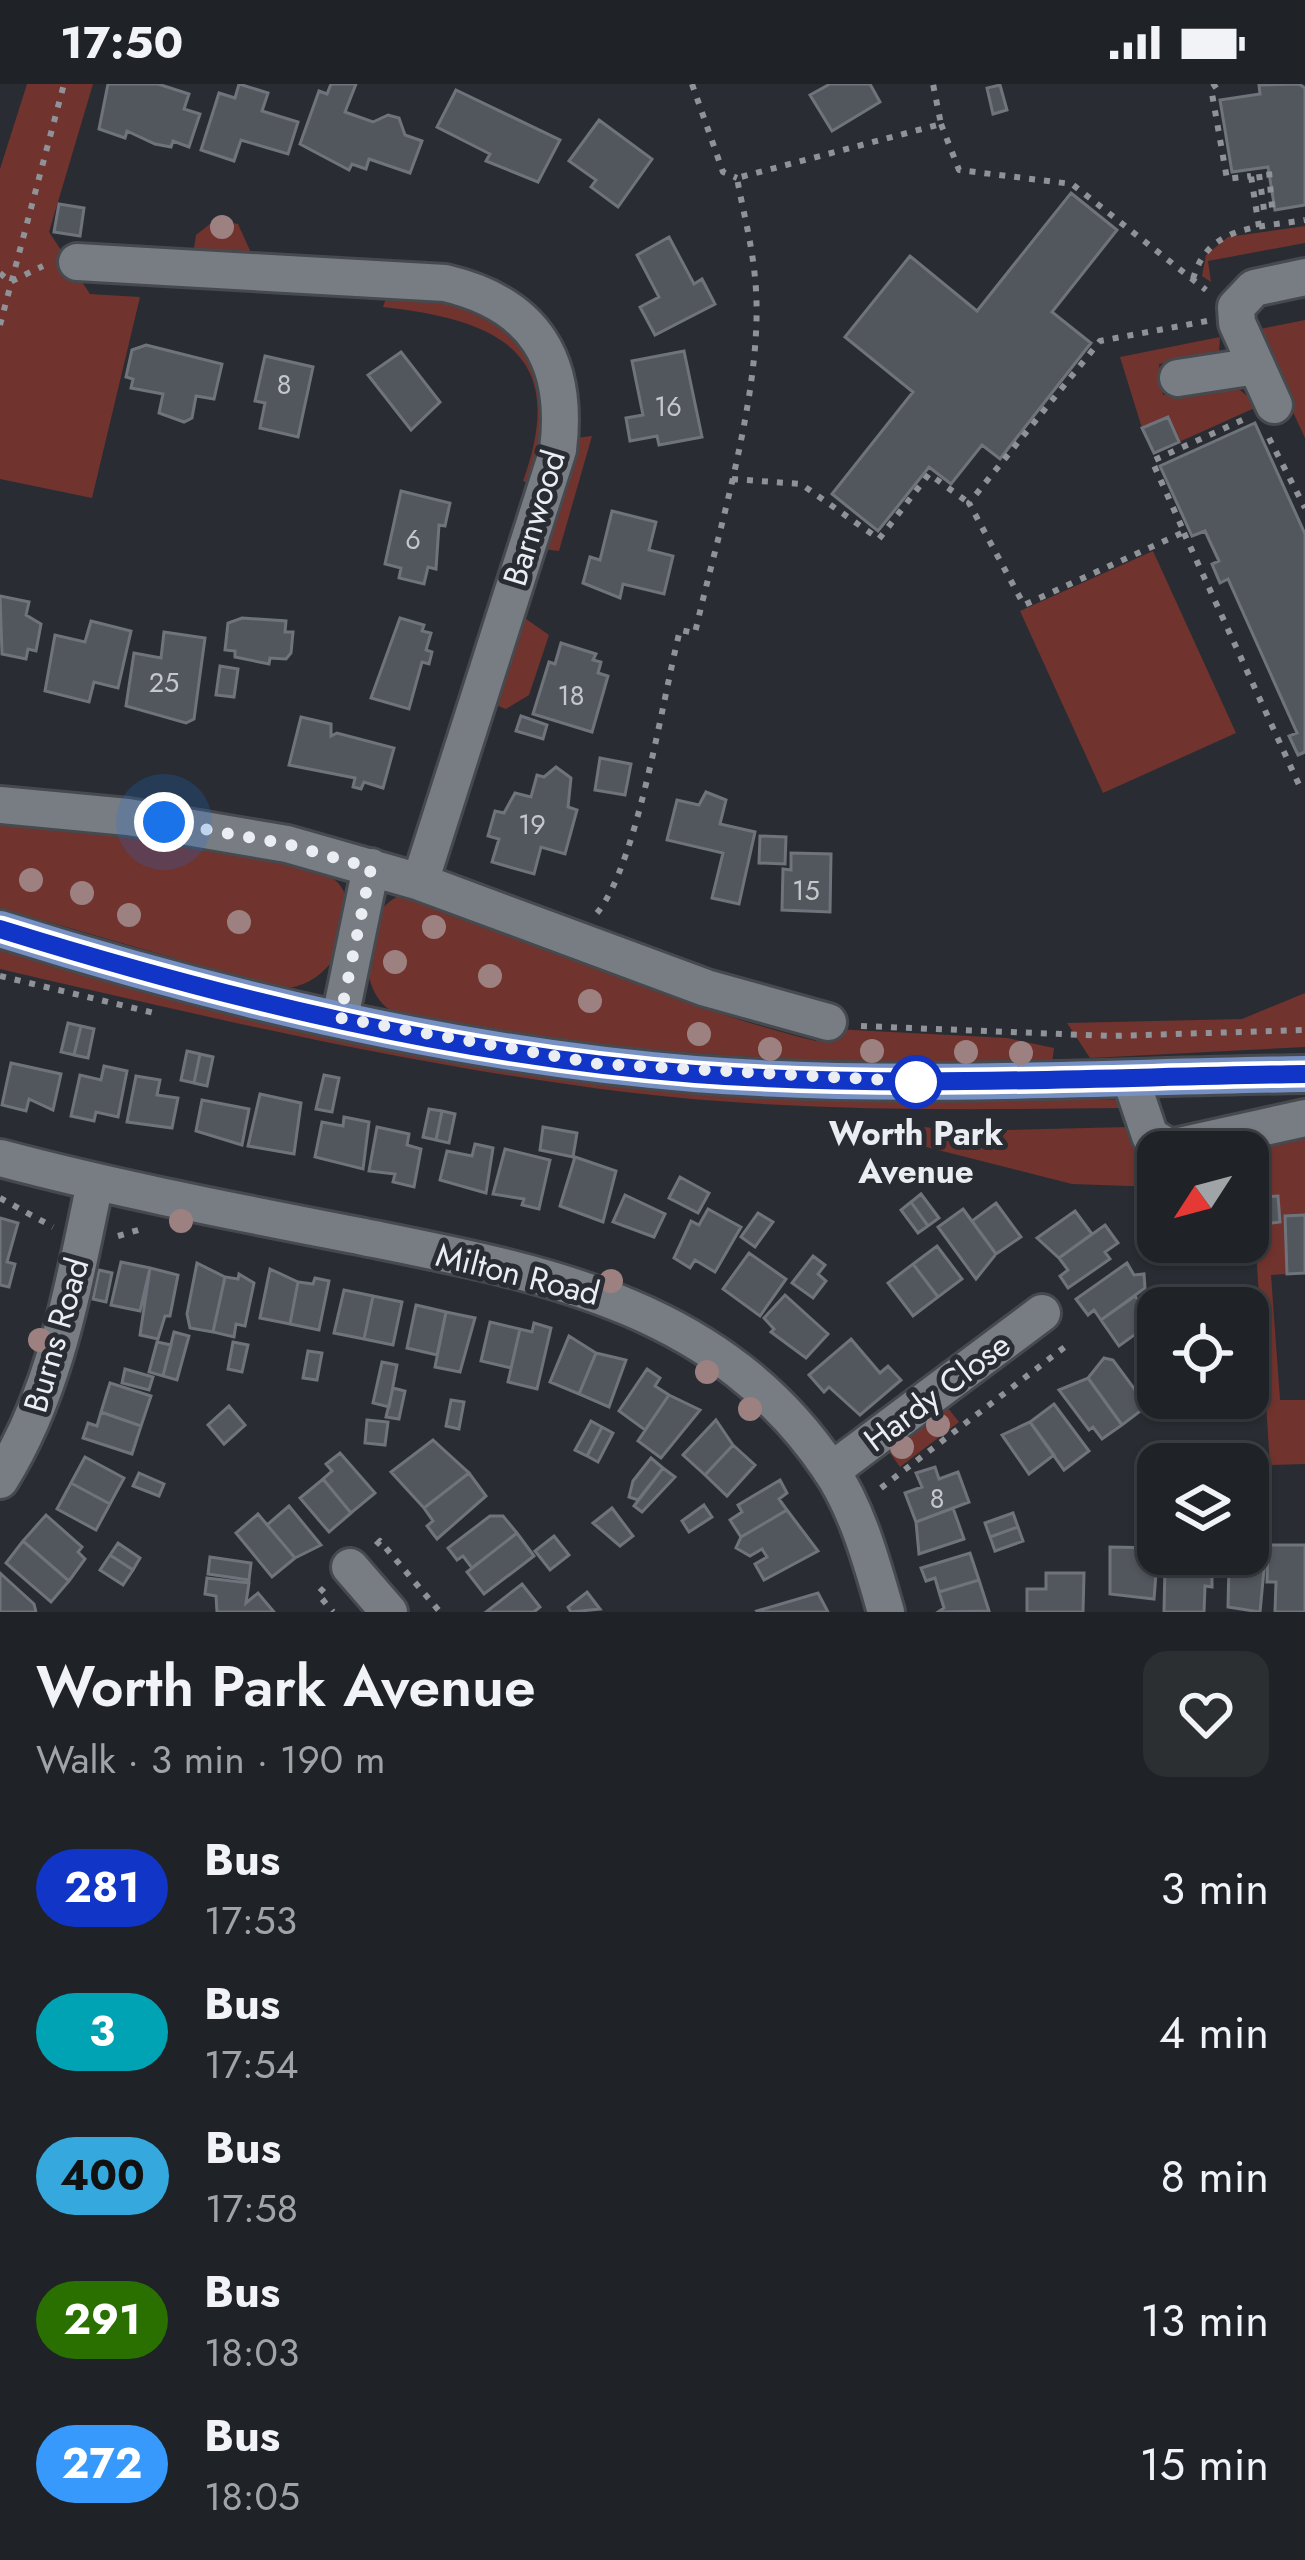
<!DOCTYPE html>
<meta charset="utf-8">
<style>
:root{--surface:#1f2226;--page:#2c2f32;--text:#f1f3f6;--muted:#a1a4a7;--line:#3c3f43}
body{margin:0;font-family:Jost,sans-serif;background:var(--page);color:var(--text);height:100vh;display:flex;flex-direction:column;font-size:45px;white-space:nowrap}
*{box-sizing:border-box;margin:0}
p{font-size:39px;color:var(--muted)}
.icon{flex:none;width:66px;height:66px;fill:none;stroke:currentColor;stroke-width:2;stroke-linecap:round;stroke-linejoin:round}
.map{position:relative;height:1528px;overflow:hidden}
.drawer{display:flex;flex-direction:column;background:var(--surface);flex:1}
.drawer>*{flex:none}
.badge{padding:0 24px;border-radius:39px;font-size:42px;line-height:78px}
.needle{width:78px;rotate:234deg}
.controls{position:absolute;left:1137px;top:1047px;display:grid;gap:24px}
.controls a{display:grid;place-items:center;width:132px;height:132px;border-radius:24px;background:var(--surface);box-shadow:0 3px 9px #0004,0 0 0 3px var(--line);font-size:60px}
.you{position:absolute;width:60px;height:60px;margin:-30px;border:9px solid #fff;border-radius:50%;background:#1a73e8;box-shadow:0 0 0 18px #1a73e833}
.map>.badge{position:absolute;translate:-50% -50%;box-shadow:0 0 0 6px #fff}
.round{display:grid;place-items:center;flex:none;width:126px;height:126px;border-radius:24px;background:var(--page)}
.head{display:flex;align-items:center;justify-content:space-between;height:204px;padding:0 36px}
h1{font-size:57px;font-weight:600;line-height:90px}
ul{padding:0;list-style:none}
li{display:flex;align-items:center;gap:36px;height:144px;padding:0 36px}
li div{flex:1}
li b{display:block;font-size:45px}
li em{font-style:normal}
li .badge{min-width:132px;font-weight:700;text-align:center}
.status{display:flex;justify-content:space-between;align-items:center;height:84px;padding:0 60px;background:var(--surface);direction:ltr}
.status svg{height:33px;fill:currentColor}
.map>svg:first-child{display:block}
.green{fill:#71332d}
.building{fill:#52565d;stroke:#6f737b;stroke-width:3}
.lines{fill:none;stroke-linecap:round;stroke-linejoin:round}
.minor-casing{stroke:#46494e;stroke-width:42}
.major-casing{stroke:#46494e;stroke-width:42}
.path{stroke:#8f9297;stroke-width:6;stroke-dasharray:6 9;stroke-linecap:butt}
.minor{stroke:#787c83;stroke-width:36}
.major{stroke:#7690c3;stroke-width:36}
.tree{fill:#9c8180}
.line-casing{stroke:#fff;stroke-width:27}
.line{stroke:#1135c6;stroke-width:18}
.walk{stroke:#eaedf1;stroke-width:12;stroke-dasharray:0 21.6}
.stop-dot{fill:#fff;stroke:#1135c6;stroke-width:6}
.labels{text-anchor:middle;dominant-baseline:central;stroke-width:10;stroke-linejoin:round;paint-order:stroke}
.number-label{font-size:27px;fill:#c4c7cc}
.street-label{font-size:33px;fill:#eaedf1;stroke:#292d33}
.stop-label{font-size:33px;font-weight:bold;fill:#eaedf1;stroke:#292d33}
</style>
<div class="status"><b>17:50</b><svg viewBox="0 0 49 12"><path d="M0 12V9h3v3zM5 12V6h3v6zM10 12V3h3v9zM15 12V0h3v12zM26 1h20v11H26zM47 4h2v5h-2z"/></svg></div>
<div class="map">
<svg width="1305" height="1528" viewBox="0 0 1305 1528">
<rect width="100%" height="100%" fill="#292d33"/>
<!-- green -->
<path class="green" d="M27,0H93L49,148L90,210L140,213L92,414L0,395V85Z
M215,136L238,140L252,171H193L196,151Z
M1305,142V159L1208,177L1211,198L1202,192L1206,171L1228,153Z
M388,208L449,215L516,245L548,300L536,403L523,397C570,268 498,236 383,223Z
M1305,236V354L1255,246Z
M1220,253L1219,269L1159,280L1163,311L1234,301L1259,322L1179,358L1167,333L1142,344L1120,273Z
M592,352L559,467L542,465L576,354Z
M1153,467L1236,649L1103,709L1020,527Z
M519,530L549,551L529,611L506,625L488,618Z
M0,736C106,747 217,754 319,787C378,806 342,908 278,904L0,824Z
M410,809C545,860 675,923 816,957L834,945L1007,954L1054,964L1052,979C831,980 610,974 392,927C352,904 361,815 410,809Z
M0,859L633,999L823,1015L1125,1016V1024C958,1026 791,1028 625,1008C413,982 207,933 0,885Z
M1305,909V963L1090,974L1067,939L1242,935Z
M890,1040L967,1047L1127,1043L1144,1075L1158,1080V1103L1072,1100L875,1050Z
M1305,1046V1131L1285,1132L1287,1190L1271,1191L1280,1316H1305V1380L1270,1381L1250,1074L1248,1068H1222Z
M944,1319L959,1338L900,1383L885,1362Z"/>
<!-- building -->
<path class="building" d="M108,0H158L189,10L184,25L200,30L189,63L173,57L171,63L155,60L127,47L125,54L99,45Z
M239,0L268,9L262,27L298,38L288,70L241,56L234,77L201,66L219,9L235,14Z
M331,0H356L345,28L373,38L388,31L399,34L405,51L422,57L410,89L369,75L366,85L352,80L349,86L300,60L319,7L327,10Z
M830,0H870L880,18L832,47L810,11Z
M1299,0L1305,4V121L1275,126L1268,83L1232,88L1220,16L1260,10L1259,1Z
M1000,1L1007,26L993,30L987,4Z
M456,6L560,56L538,98L486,77L490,70L437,43Z
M599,36L652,75L618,123L591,103L596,96L569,77Z
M1071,109L1117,146L1052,228L1091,259L1000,375L982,361L951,400L929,383L878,447L832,410L913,308L845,253L910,172L977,227Z
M59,120L84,124L80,152L54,148Z
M669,153L694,200L702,195L715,220L655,251L640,223L659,213L637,171Z
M146,261L222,280L214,315L196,312L192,334L184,338L159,329L163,310L131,304L133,295L126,293L132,266Z
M684,267L702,353L659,361L657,352L630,357L626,334L643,331L632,277Z
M401,268L440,318L411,346L368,291Z
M265,272L313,283L298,353L260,344L265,319L255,317Z
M1168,333L1179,358L1154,369L1142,344Z
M1255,339L1305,450V668L1298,671L1289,652L1297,649L1228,495L1220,499L1212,480L1219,477L1205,447L1192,452L1160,382Z
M401,407L450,419L445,442L439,441L436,485L428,483L424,500L399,494L401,484L385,480Z
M612,427L656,438L649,466L673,472L664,510L623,500L620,514L583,499L590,473L600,476Z
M0,512L29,518L26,531L41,540L36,567L28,565L26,575L2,570Z
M242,534L286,537L285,548H293L291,569L286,575L270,574L269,580L235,573V567L225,566L228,539Z
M400,534L424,541L422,547L431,549L426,566L432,568L429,580L422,578L409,625L371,614Z
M91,537L131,547L118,604L94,598L89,618L45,607L55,551L85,558Z
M164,548L205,554L194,635L186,639L126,622L134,569L161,574Z
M561,559L596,570L593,576L601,578L598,589L608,592L592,648L533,630L549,578L555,580Z
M220,582L238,585L234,613L216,611Z
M521,632L547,641L543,655L516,647Z
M301,633L331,640V652L337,649L394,664L383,704L364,698L361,705L353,703L355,694L289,681Z
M600,674L631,680L625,711L595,706Z
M556,683L571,694L568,723L577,726L565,770L541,763L534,790L492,778L499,755L488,752L495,727L504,729L515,709L531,713L537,691L544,693Z
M706,708L726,716L720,740L755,748L739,820L712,814L723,769L667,756L677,716L699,721Z
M760,752L786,753L785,780L759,779Z
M791,769L831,770L830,828L782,826L783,785L791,786Z
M68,939L81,942L74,971L61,968Z
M81,942L94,945L88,974L74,971Z
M187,967L200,970L194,999L181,996Z
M200,970L213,973L207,1002L194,999Z
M11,979L61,990L53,1026L29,1015L26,1027L2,1021Z
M104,982L127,987L118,1033L96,1028L94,1037L71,1032L80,991L101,996Z
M324,991L339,994L332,1028L316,1025Z
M136,992L160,996L157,1011L178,1014L172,1044L127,1038Z
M260,1010L301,1019L294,1070L248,1062Z
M202,1016L249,1025L242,1061L196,1047Z
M429,1025L442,1027L436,1056L423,1053Z
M442,1027L455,1030L449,1059L436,1056Z
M344,1033L369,1038L363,1085L315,1073L322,1038L343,1042Z
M377,1043L409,1050L407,1061L421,1065L414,1103L393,1098L395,1090L369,1087Z
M543,1043L577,1049L573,1073L540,1066Z
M475,1060L493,1064L486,1109L440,1096L447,1067L472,1072Z
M505,1065L550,1076L539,1125L522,1121L524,1115L493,1110Z
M575,1073L616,1087L603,1138L560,1122Z
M680,1093L709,1109L698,1129L669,1114Z
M921,1110L939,1134L928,1142L911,1118Z
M625,1111L665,1130L654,1153L613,1138Z
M1278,1112L1280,1138L1263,1140L1260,1113Z
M911,1118L928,1142L918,1149L901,1126Z
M996,1119L1021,1153L996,1170L972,1137Z
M708,1125L741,1143L715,1188L695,1176L690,1184L674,1174L691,1137L699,1141Z
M963,1125L996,1170L976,1195L938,1143Z
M1075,1127L1092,1150L1059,1174L1037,1154Z
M758,1129L773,1138L755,1163L741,1153Z
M1305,1131V1189L1287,1190L1285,1132Z
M0,1134L18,1139L7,1178L15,1180L9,1203L0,1201Z
M1105,1141L1118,1159L1105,1168L1110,1175L1068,1204L1060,1192L1068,1186L1059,1174Z
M937,1162L962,1195L938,1213L913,1180Z
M749,1169L786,1195L760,1232L723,1205Z
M813,1172L825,1181L818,1190L826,1197L813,1214L792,1199Z
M121,1178L150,1184L140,1227L111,1221Z
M197,1179L225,1193L213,1248L190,1244L187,1230Z
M1127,1179L1134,1191L1144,1190L1145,1204L1101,1236L1094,1226L1088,1231L1076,1215Z
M913,1180L938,1213L913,1232L888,1199Z
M150,1184L178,1191L170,1232H165L158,1255L140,1251Z
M270,1185L298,1198L290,1240L260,1234Z
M99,1186L112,1189L106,1218L93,1215Z
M239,1190L254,1199L245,1242L236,1240L234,1253L213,1248L225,1193L238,1195Z
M315,1194L329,1197L319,1246L290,1240L298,1198L313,1200Z
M344,1206L373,1212L364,1255L334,1249Z
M785,1211L828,1250L806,1274L771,1248L774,1245L764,1234Z
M373,1212L402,1218L393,1261L364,1255Z
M1135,1212L1144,1225L1154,1218L1158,1234L1119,1262L1101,1236Z
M416,1221L446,1228L437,1271L407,1264Z
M446,1228L475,1234L460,1288L435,1283Z
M490,1238L520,1245L511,1284L481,1277Z
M534,1239L551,1244L537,1305L508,1298L520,1245L532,1248Z
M174,1248L189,1252L177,1296L163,1292Z
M569,1252L596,1269L579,1310L550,1298Z
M851,1255L880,1289L888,1282L901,1296L860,1331L829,1303L824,1308L809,1291Z
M157,1258L171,1261L163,1292L149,1288Z
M233,1258L248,1261L242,1288L228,1285Z
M308,1267L322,1269L317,1296L303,1294Z
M596,1269L626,1276L609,1323L579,1310Z
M1104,1274L1113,1276L1147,1322L1122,1341L1088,1294Z
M382,1278L397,1281L389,1323L373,1319Z
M125,1285L153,1293L149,1306L122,1299Z
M647,1285L660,1294L655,1302L669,1311L645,1346L619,1327Z
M1088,1294L1122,1341L1102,1355L1093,1343L1089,1346L1059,1306Z
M110,1299L151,1312L141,1342L101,1328Z
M393,1304L405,1307L399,1335L386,1333Z
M669,1311L700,1326L661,1374L638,1357Z
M451,1316L464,1318L459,1345L446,1342Z
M1054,1320L1089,1367L1064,1386L1030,1338Z
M229,1322L245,1341L224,1360L208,1341Z
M101,1328L141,1342L132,1370L83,1354L88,1339L97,1342Z
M367,1336L388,1338L385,1361L365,1359Z
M716,1336L733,1361L705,1391L683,1371Z
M591,1337L602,1343L587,1372L575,1366Z
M1030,1338L1054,1371L1029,1390L1002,1351Z
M602,1343L613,1349L598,1378L587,1372Z
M433,1356L469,1389L424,1424L391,1388Z
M733,1361L755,1381L727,1412L705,1391Z
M340,1369L375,1409L351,1429L323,1395L332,1387L326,1380Z
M85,1373L124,1394L110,1420L71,1399Z
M651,1374L663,1384L638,1416L629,1413L633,1397Z
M935,1383L939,1395L958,1388L969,1418L916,1438L905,1409L922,1403L916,1389Z
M663,1384L675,1393L642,1428L634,1422Z
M139,1389L164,1400L159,1412L133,1402Z
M469,1389L486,1412L437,1455L427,1442L433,1437L424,1424Z
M323,1395L351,1429L329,1448L300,1414Z
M780,1396L787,1409L779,1415L787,1426L741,1453L730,1436L742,1428L738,1421Z
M71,1399L110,1420L96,1446L57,1425Z
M704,1421L712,1433L689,1448L682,1437Z
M289,1422L321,1461L295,1474L267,1441Z
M612,1424L633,1452L620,1462L593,1439Z
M953,1424L964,1455L919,1470L916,1438Z
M787,1426L818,1467L764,1496L755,1480L767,1473L762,1465L750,1472L736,1464L741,1453Z
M1013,1429L1018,1443L990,1453L985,1439Z
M258,1430L295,1474L272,1493L236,1449Z
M46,1431L82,1463L78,1468L85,1475L69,1497L23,1457Z
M490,1432H503L517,1449L472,1484L463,1472L457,1476L448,1464Z
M1018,1443L1023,1457L995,1467L990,1453Z
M517,1449L534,1472L484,1510L467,1488Z
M554,1452L569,1471L550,1486L535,1467Z
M23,1457L69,1497L51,1518L6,1479Z
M118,1459L140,1474L133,1486L110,1471Z
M1268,1461H1305V1528H1275L1276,1498H1267Z
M1110,1463L1158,1464L1154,1515L1110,1510Z
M970,1469L979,1496L939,1508L935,1494L926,1497L921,1484Z
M1181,1470H1202L1205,1485H1212V1503L1205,1502L1204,1528H1164L1165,1483H1177Z
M1220,1470L1265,1475L1260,1528L1228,1523L1229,1480L1220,1479Z
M110,1471L133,1486L123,1501L100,1486Z
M210,1473L251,1479L249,1496L208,1490Z
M0,1489L34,1520L36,1528H0Z
M1046,1489H1084L1083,1528H1027V1505H1046Z
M207,1494L249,1499L246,1519L258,1509L274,1528H217L216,1512L205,1510Z
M979,1496L989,1527L938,1528L944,1524L939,1508Z
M522,1500L540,1523L534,1528H486Z
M587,1508L600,1525L571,1528L568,1523Z
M818,1509L828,1528H758L757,1527Z"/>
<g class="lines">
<defs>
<path id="minor" d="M77,178L445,199C535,220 569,277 558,366L420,798
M1178,294L1256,282
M1274,321L1237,239L1236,223L1254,204L1305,193
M0,721L128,733L287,760L420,798L706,904L828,938
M340,934L371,783
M1131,996L1150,1052L1170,1064L1305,1034
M0,1074C120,1106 242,1129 364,1153C542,1189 719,1220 830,1385C858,1426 872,1480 886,1528
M831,1387L1042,1229
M0,1396C57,1305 73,1202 95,1099
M350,1483L389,1528"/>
<path id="major" d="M0,845C225,916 459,971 695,990C898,1006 1101,993 1305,990"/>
</defs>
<!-- minor casing -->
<use href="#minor" class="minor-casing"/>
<!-- major casing -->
<use href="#major" class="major-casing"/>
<!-- path -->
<path class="path" d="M692,0L723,88L737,94
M1217,0L1211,4L1227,95L1251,92
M941,40L959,86L1072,100L1206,206
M1259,143L1251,92L1259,90L1264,126L1272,124L1269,87
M0,189L10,198L43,182
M1193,195C1208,141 1257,144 1305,136
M1207,237L1100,257L969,419L1024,521L1184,448L1152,377L1247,334
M0,241L64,0
M1269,354L1305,424
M732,395L801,400L879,455L929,390L969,419
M1184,449L1300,703L1305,701
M597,829C638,779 662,617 680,546L695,549C718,447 766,298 755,194C752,160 743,127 737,94L941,40L933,0
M0,892L154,929
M861,942L1111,952L1305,946
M0,1114L53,1143
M118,1152L145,1144
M881,1404L1066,1262L1063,1257
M376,1461L380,1457L440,1528
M324,1504L318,1510L333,1528"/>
<!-- minor -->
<use href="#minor" class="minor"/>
<!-- major -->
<use href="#major" class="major"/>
</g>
<!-- trees -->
<g class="tree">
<circle cx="222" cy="143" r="12"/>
<circle cx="31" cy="796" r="12"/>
<circle cx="82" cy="809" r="12"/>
<circle cx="129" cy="831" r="12"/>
<circle cx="239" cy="838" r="12"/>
<circle cx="434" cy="843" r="12"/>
<circle cx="395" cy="878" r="12"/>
<circle cx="490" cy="892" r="12"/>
<circle cx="590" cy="917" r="12"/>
<circle cx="699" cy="950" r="12"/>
<circle cx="770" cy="965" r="12"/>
<circle cx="872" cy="967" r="12"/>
<circle cx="966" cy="968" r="12"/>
<circle cx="1021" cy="969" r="12"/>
<circle cx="181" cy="1137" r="12"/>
<circle cx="611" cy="1197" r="12"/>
<circle cx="40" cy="1256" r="12"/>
<circle cx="707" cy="1288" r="12"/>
<circle cx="750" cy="1325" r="12"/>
<circle cx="938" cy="1341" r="12"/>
<circle cx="902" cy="1363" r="12"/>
</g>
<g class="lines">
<defs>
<path id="line" d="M0,845C225,915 459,972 695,990C898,1005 1101,993 1305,990"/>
</defs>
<!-- line casing -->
<use href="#line" class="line-casing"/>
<!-- line -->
<use href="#line" class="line"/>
<!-- walk -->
<path class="walk" d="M164,738L287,760L371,784L340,934L599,980L921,998H916"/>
</g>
<!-- markers -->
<circle class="stop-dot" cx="916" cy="998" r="24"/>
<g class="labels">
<!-- number labels -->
<g class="number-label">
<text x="284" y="300">8</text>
<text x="668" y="322">16</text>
<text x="413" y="455">6</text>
<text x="164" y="598">25</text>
<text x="571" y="611">18</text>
<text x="532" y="740">19</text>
<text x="806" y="806">15</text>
<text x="937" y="1414">8</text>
</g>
<!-- street labels -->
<g class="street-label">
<text transform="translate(534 434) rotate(-73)">Barnwood</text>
<text transform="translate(518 1190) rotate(14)">Milton Road</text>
<text transform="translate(56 1251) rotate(-74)">Burns Road</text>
<text transform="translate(937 1308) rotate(-37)">Hardy Close</text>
</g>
<!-- stop labels -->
<g class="stop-label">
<text x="916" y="1049">Worth Park<tspan x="916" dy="38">Avenue</tspan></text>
</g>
</g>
</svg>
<div class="controls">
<a><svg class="needle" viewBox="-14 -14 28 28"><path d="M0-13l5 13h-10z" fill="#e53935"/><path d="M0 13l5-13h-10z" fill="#a1a4a7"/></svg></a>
<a><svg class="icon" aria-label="locate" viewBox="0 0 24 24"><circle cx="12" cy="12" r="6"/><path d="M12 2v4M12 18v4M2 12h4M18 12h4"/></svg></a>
<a><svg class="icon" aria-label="layers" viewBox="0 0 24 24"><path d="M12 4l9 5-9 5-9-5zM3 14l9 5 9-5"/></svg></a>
</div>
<div class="you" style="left:164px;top:738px"></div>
</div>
<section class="drawer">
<div class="head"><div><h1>Worth Park Avenue</h1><p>Walk · 3 min · 190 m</p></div><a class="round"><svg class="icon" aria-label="heart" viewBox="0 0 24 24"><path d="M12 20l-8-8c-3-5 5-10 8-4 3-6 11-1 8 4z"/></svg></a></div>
<ul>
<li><span class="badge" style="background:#1135c6;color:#fff">281</span><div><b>Bus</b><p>17:53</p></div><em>3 min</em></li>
<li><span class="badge" style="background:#00a3b4;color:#fff">3</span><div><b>Bus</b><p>17:54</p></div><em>4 min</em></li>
<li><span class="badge" style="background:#35a9de;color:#111">400</span><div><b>Bus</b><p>17:58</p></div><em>8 min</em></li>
<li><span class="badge" style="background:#297000;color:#fff">291</span><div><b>Bus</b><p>18:03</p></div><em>13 min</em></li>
<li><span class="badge" style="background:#3799fb;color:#fff">272</span><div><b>Bus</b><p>18:05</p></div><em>15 min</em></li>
</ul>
</section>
